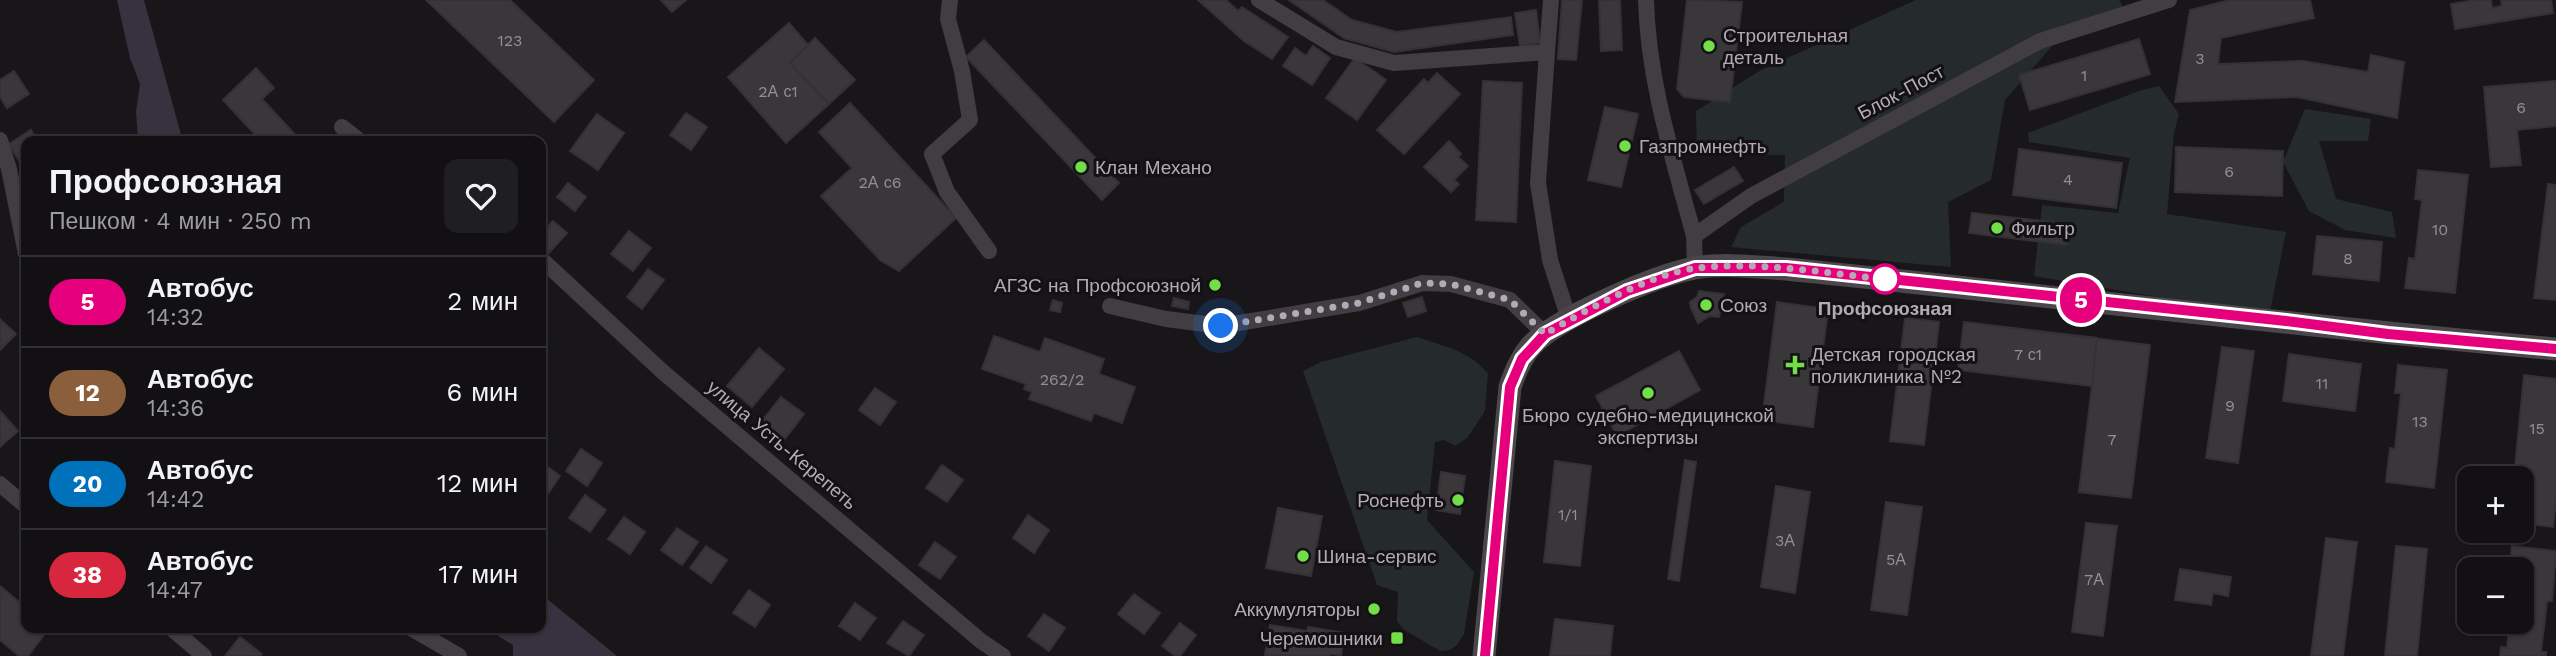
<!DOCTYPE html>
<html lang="ru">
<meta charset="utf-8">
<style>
:root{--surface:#121012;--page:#1f1e20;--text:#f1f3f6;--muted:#9c9d9f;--line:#313032}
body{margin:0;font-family:"Work Sans",sans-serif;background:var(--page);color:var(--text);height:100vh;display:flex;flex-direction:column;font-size:26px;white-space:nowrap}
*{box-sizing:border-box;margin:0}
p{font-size:23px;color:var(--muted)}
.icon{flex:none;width:38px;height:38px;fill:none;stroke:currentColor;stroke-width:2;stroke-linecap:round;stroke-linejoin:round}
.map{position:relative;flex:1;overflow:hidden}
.sheet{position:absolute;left:21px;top:136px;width:525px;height:497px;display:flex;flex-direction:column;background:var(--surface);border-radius:14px;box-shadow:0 2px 5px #0004,0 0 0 2px var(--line)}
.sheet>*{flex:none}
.badge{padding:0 14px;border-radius:23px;font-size:24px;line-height:46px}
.buttons{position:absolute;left:2457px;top:466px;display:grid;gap:14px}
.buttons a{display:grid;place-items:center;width:77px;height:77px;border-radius:14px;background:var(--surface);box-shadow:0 2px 5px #0004,0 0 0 2px var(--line);font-size:35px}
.you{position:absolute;width:35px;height:35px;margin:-18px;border:5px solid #fff;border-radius:50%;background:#1a73e8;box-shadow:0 0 0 10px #1a73e833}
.map>.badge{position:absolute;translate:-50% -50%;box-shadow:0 0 0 4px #fff}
.round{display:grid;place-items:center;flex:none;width:74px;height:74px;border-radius:14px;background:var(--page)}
.headline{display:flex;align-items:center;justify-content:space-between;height:119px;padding:0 28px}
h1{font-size:33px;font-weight:700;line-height:52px}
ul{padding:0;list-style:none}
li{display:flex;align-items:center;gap:21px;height:91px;padding:0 28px;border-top:2px solid var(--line)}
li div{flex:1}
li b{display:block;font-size:26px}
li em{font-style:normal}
li .badge{min-width:77px;font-weight:700;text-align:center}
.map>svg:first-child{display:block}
.green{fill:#252b2c}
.water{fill:#383140}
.building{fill:#3a373a;stroke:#343134;stroke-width:2}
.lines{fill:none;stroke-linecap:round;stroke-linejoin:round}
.street{stroke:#413d42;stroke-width:16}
.secondary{stroke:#4b464c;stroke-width:23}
.line-casing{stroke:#fff;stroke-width:16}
.line{stroke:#e6007e;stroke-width:10}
.walk{stroke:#b3aab6;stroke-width:7;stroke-dasharray:0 12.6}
.poi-dot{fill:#72de48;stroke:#131113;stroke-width:2.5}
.stop-dot{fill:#fff;stroke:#e6007e;stroke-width:3.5}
.labels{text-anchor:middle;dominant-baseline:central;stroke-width:6;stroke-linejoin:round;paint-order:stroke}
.number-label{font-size:16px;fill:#958d97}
.poi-label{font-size:19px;fill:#b3aab6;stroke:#131113;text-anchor:start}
.street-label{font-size:19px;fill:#b3aab6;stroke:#131113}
.stop-label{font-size:19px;font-weight:bold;fill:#b3aab6;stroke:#131113}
</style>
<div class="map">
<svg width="2556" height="656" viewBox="0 0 2556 656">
<rect width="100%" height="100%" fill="#181618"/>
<!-- green -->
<path class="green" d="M1916,0H2120L2127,19L2052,46L2005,100L1991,180L1948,202L1951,267L1731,247L1741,227L1784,202L1785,155L1697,153L1696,111L1761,70Z
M2159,86L2179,114L2174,133L2167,214L2286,232L2269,316L2034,276L2042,205L2118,213L2130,158L2029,142L2028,133L2139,91Z
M2305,109L2371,119L2368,141H2319L2336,199L2392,212L2396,238L2345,230L2309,211L2283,162Z
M1417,337C1442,346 1471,351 1488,374L1485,411L1467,438L1455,446L1444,440L1435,442L1427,520L1474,572L1464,634L1457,645L1450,650L1440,651L1403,629L1397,621L1398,592L1377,585L1303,371L1321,362Z"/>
<!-- water -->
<path class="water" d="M117,0H144L183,142L138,141L136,112L140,84L130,58Z
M541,594L617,656H513V645L495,634L469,633L462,628H541Z"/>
<!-- building -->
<path class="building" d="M426,0H510L594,80L554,122Z
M661,0H686L672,12Z
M1198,0H1226L1238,11L1242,7L1288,37L1272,59L1244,41Z
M1289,0H1323L1352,20L1397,32L1511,17L1513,35L1394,52L1344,38Z
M1562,0H1582L1576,60L1558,59Z
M1599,0H1620L1622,50L1601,51Z
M1687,0L1742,2L1730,102L1684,97L1677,89Z
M2230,0H2310L2314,18L2221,38L2218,64L2303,61L2368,72L2371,55L2404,62L2397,118L2297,97L2175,102L2190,10Z
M2476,0H2491L2492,8L2502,6L2501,0H2551L2553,13L2455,29L2451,4Z
M1536,10L1540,43L1520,46L1515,13Z
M789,23L808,45L790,63L829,104L786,143L728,77Z
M815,38L855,80L829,104L790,63Z
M2139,39L2150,74L2030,110L2019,75Z
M984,40L1119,183L1102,200L966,57Z
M1313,46L1330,58L1312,85L1283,66L1295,48L1306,56Z
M1355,58L1386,80L1357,120L1326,98Z
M256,68L274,88L262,99L302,142H262L223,100Z
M14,71L29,94L7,108L0,97V80Z
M1437,73L1460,94L1404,154L1377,130L1424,79L1428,83Z
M1483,81L1522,83L1516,222L1476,220Z
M2556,81V126L2517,130L2521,165L2491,167L2484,87Z
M850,103L956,218L899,271L880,260L821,196L852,168L819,132Z
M1605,107L1638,114L1621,187L1588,180Z
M686,113L707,127L691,150L670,135Z
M597,114L624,133L598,170L570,151Z
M31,130L38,142H26V165L23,167L9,144Z
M1449,141L1461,154L1458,157L1468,166L1454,180L1459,184L1451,192L1424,167Z
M2176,147L2283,151L2282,196L2175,192Z
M2019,149L2122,163L2116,208L2013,195Z
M1734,167L1743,181L1704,204L1695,190Z
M2418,170L2468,175L2455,293L2405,288L2409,258L2415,259L2422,200L2415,199Z
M568,183L586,197L575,211L557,197Z
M2548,184L2556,185V300L2534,298Z
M1972,213L2069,224L2067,245L1969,233Z
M553,221L567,233L547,255L541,250V234Z
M629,231L651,248L633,271L611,254Z
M2317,236L2382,242L2379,281L2313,274Z
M648,269L664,280L642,309L627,297Z
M1699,291L1724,294L1719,317L1710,316L1698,323L1691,308L1690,302L1697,297Z
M1422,297L1426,311L1408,317L1403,303Z
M1174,298L1189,302L1188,309L1172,306Z
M1053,300L1062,303L1060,312L1050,310Z
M1777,302L1828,309L1813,427L1762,420Z
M1905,318L1939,322L1924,445L1890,441Z
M0,319L16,334L0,350Z
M1964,322L2150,345L2131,498L2079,492L2092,386L1958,370Z
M1964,322L2097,338L2092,386L1958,370Z
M994,336L1040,352L1045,338L1104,359L1099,374L1135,387L1122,423L1094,413L1091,421L1029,399L1032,392L1024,389L1026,384L982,369Z
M2222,347L2254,351L2238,463L2206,458Z
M759,348L784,369L752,407L727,386Z
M1679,351L1700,390L1617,436L1596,396Z
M2289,354L2361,364L2355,411L2283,401Z
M2398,365L2447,370L2434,488L2386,482L2390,448L2395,449L2401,393H2395Z
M2524,375L2556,379V501L2553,527L2522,523V478H2514Z
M875,388L896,402L880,425L859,410Z
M781,397L804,414L784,440L761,422Z
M0,411L18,431L0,447Z
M581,449L602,463L587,486L566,471Z
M1685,460L1696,462L1679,581L1668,579Z
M1555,461L1591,466L1580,566L1544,562Z
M541,462L560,476L545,498L541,495Z
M942,465L963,480L947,502L926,488Z
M1441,472L1465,476L1460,514L1436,510Z
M1776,486L1810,492L1795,593L1761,587Z
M585,495L606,510L590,532L569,518Z
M1886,502L1922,507L1907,615L1871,610Z
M1278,508L1322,516L1311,576L1266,568Z
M1028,515L1049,530L1034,553L1013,538Z
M624,517L645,532L630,554L608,539Z
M2086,523L2117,526L2103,636L2072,632Z
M677,528L698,542L682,565L661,550Z
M2326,538L2357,542L2343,656H2311Z
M935,542L956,557L940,579L919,565Z
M706,546L727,560L711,583L690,568Z
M2396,546L2427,549L2417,656H2385Z
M2512,546L2556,551L2552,601H2547L2541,652H2546V656H2500L2501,647L2507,648L2510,621H2522V569H2510Z
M2180,569L2231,577L2228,596L2213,593L2211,605L2175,600Z
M0,586L26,608V628H49L28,656H19L0,640Z
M749,590L770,605L755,627L733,613Z
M1134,594L1160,613L1144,634L1118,614Z
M855,603L876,618L860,640L839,626Z
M1044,614L1065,628L1049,651L1028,636Z
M1555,619L1613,626L1610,656H1550Z
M903,621L924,635L909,656L887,643Z
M1180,623L1196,635L1180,656H1175L1162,646Z
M1270,625L1307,631L1308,627L1345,633L1341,655L1329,654V656L1265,655Z
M240,637L262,654L260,656H225Z"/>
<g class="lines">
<!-- street -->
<path class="street" d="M950,0L948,19L962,71L970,120L932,154L947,192L989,251
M1259,0L1336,47L1394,63L1547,52L1538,183L1550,260L1569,319
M1646,0C1648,81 1673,158 1694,236
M1547,52L1551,0
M342,127L361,142
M0,140L9,169L26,254
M541,259L664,373L981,641L1003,656
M1695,268L1694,236L1751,196L2040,41L2169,0
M1110,306L1166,319L1221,326L1359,303L1422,283L1451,284L1510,300L1545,334
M0,484L26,506
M171,628L204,656
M411,628L459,656"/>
<!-- secondary -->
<path class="secondary" d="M1484,656L1510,387C1515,372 1521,357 1532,345C1559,317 1656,275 1695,268C1724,263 1756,267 1786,269C2043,295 2299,326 2556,349"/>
</g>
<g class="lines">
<defs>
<path id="line" d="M1485,656L1510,387L1522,359L1545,334L1627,291L1695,268H1786L2286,321L2388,334L2556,349"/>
</defs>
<!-- line casing -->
<use href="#line" class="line-casing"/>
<!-- line -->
<use href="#line" class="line"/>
<!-- walk -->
<path class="walk" d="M1221,326L1359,303L1422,283L1451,284L1510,300L1545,334C1584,311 1652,273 1697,268C1759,261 1824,273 1885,279"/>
</g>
<!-- markers -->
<g class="poi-dot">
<circle cx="1709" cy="46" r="7"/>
<circle cx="1625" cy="146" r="7"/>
<circle cx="1081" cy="167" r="7"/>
<circle cx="1997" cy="228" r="7"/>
<circle cx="1215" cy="285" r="7"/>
<circle cx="1706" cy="305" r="7"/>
<path d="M1791.5 354.5h7v7h7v7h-7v7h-7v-7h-7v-7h7z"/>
<circle cx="1648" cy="393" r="7"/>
<circle cx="1458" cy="500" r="7"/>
<circle cx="1303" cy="556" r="7"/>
<circle cx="1374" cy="609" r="7"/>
<rect x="1390" y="631" width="14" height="14" rx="3.5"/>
</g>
<circle class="stop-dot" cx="1885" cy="279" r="14"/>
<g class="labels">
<!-- number labels -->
<g class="number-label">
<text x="510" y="40">123</text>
<text x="2200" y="58">3</text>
<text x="2084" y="75">1</text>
<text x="778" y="91">2А с1</text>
<text x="2521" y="107">6</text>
<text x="2229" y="171">6</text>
<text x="2068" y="179">4</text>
<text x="880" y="182">2А с6</text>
<text x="2440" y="229">10</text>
<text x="2348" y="258">8</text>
<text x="2028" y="354">7 с1</text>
<text x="1062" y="379">262/2</text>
<text x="2322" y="383">11</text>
<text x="2230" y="405">9</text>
<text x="2420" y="421">13</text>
<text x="2537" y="428">15</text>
<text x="2112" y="439">7</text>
<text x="1568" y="514">1/1</text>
<text x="1785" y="540">3А</text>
<text x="1896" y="559">5А</text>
<text x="2094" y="579">7А</text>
</g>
<!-- poi labels -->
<g class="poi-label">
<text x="1723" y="35">Строительная<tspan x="1723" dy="22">деталь</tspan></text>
<text x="1639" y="146">Газпромнефть</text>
<text x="1095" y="167">Клан Механо</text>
<text x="2011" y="228">Фильтр</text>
<text x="1201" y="285" text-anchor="end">АГЗС на Профсоюзной</text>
<text x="1720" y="305">Союз</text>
<text x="1811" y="354">Детская городская<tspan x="1811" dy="22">поликлиника №2</tspan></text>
<text x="1648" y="415" text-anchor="middle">Бюро судебно-медицинской<tspan x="1648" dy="22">экспертизы</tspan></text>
<text x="1444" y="500" text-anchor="end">Роснефть</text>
<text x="1317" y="556">Шина-сервис</text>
<text x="1360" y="609" text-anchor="end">Аккумуляторы</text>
<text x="1383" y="638" text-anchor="end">Черемошники</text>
</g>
<!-- street labels -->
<g class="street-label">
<text transform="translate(1901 92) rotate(-28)">Блок-Пост</text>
<text transform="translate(782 445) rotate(40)">улица Усть-Керепеть</text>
</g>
<!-- stop labels -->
<g class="stop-label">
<text x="1885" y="308">Профсоюзная</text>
</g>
</g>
</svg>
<div class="buttons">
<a>+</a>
<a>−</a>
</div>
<div class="you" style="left:1221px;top:326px"></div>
<b class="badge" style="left:2081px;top:300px;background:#e6007e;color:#fff">5</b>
<section class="sheet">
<div class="headline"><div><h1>Профсоюзная</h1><p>Пешком · 4 мин · 250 m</p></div><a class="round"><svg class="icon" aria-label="heart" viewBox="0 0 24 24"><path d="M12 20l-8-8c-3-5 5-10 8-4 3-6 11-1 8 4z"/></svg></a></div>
<ul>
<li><span class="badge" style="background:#e6007e;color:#fff">5</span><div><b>Автобус</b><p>14:32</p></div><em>2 мин</em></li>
<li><span class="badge" style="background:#8b5e3c;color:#fff">12</span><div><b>Автобус</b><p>14:36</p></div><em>6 мин</em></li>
<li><span class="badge" style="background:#0072bc;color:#fff">20</span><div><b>Автобус</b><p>14:42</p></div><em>12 мин</em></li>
<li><span class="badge" style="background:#d7263d;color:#fff">38</span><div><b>Автобус</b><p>14:47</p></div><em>17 мин</em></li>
</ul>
</section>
</div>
